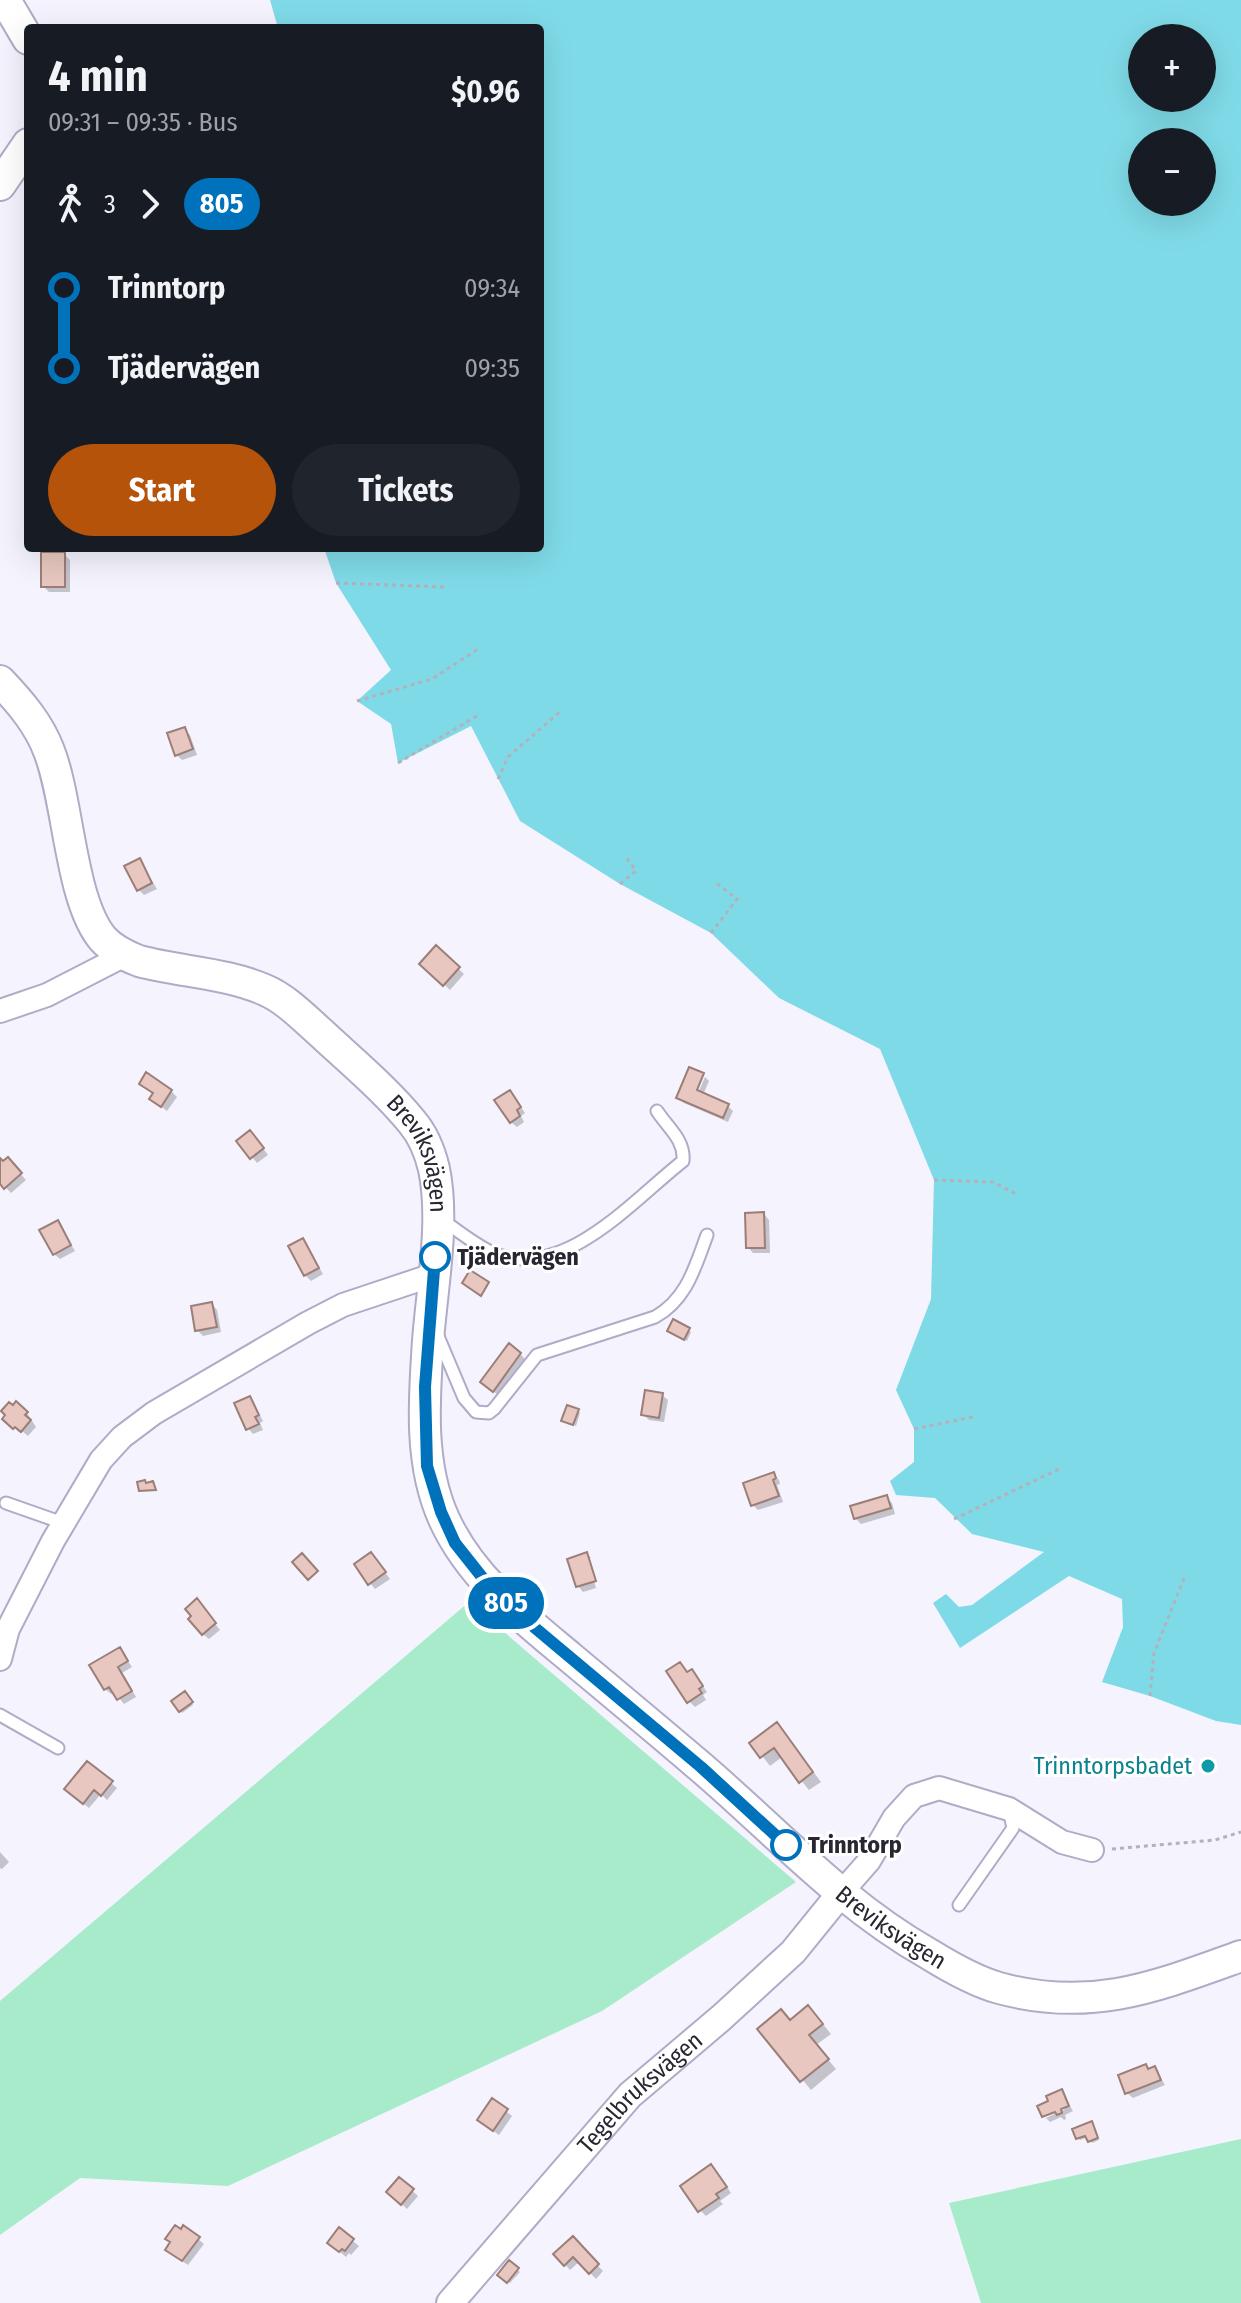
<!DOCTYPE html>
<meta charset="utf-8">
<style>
:root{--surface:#171b24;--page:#20242c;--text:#f1f3f6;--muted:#9ea1a6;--accent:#b45309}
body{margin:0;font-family:"Fira Sans Condensed",sans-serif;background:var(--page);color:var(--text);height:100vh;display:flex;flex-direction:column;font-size:30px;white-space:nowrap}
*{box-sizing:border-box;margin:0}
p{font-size:26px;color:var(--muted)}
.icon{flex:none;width:44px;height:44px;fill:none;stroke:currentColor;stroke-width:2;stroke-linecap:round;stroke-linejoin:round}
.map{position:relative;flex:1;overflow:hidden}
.sheet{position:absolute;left:24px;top:24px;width:520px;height:528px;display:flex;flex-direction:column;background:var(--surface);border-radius:8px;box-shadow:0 8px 32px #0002}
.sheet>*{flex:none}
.badge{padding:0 16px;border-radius:26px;font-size:28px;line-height:52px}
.buttons{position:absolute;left:1128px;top:24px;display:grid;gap:16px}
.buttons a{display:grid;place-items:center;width:88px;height:88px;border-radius:50%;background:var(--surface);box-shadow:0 8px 32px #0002;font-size:40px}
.map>.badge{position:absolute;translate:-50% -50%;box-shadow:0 0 0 4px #fff}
.legs{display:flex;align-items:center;gap:12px;height:88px;padding:0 24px;font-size:26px}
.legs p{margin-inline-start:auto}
.summary{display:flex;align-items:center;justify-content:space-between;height:136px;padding:0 24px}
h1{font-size:44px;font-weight:700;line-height:60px}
.primary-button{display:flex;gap:16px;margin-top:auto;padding:16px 24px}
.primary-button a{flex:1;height:92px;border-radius:48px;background:var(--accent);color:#fff;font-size:32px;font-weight:700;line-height:92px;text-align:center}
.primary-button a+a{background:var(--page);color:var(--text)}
ul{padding:0 24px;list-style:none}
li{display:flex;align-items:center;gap:28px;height:80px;font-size:30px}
li i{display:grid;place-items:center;width:12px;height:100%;margin:0 10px;background:currentColor}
li i::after{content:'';width:20px;height:20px;margin:-10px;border:6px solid;border-radius:50%;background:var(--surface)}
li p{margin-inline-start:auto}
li:first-child i{background:linear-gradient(#0000 50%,currentColor 0)}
li:last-child i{background:linear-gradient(currentColor 50%,#0000 0)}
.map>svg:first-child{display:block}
.green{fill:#a7ebcb}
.water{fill:#7fdae7;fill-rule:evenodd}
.shadow{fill:#0003}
.building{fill:#e7c7bf;stroke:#9b7e77;stroke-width:2}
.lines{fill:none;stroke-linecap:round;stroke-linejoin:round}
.service-casing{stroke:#b0abc6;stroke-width:15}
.minor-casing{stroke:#b0abc6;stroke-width:26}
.tertiary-casing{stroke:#b0abc6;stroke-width:30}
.secondary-casing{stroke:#b0abc6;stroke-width:34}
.path{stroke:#b3b1bc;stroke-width:3;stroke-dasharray:4 4;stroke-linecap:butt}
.service{stroke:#fff;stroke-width:11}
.minor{stroke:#fff;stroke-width:22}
.tertiary{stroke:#fff;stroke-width:26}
.secondary{stroke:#fff;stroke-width:30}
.line-1-casing{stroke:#fff;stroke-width:18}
.line-1{stroke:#0072bc;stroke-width:12}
.stop-1-dot{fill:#fff;stroke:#0072bc;stroke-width:4}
.culture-dot{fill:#0f9aa8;stroke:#fff;stroke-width:3}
.labels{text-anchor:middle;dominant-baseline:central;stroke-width:6;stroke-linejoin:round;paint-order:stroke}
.street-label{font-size:24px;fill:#282630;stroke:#fff}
.stop-label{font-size:24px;font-weight:bold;fill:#282630;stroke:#fff;text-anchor:start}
.culture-label{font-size:24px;fill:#0d838f;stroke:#fff;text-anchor:end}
</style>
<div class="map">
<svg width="1241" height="2303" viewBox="0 0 1241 2303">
<rect width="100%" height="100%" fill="#f5f3fe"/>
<!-- green -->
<path class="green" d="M469,1602L796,1882L602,2011L228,2186L80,2178L0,2235V2001Z
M1241,2139V2303H981L949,2203Z"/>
<!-- water -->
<path class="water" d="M270,0H1241V1725L1216,1721L1150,1696L1102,1682L1123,1627L1122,1599L1069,1576L960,1648L933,1603L946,1594L959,1607L972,1605L1044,1552L972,1534L935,1498L896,1495L890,1481L914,1462V1429L896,1390L931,1299L934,1180L880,1049L779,998L711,933L620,884L520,821L471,726L398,763L391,724L357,701L391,670L336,583L324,548H540V28H278ZM1142,38H1202V98H1142ZM1142,142H1202V202H1142Z"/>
<!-- shadow -->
<path class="shadow" d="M64,554L70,560V592H49L43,586Z
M184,729L190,735L197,755L182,760L177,755Z
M139,860L157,889L144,895L139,890Z
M436,948L464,974L450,990L422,964Z
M705,1077L709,1081L703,1095L728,1106L733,1111L728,1122L684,1103L678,1097L695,1100Z
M141,1084L171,1091L177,1097L167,1111L158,1104L155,1094Z
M515,1098L525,1113L521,1116L524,1122L517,1127L511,1122Z
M255,1138L268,1155L257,1163L239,1141Z
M0,1160L3,1163L8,1160L26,1180L11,1193L0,1181Z
M764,1214L769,1220L770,1253H753L748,1247Z
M57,1222L75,1251L60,1259L54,1254Z
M303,1241L323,1274L311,1281L305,1275Z
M212,1304L217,1310L221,1332L203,1336L197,1330Z
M674,1322L691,1332L687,1341L671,1333Z
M520,1354L526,1360L500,1396L488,1388Z
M662,1395L668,1400L664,1422L649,1420L643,1414Z
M250,1398L263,1421L260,1423L263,1430L253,1434L248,1428Z
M578,1411L580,1413L576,1426L564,1421Z
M27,1413L36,1427L28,1436L22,1431L20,1433L4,1419Z
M773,1474L779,1480L780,1484L777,1485L783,1502L758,1510L753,1505Z
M886,1497L892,1503L895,1514L861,1524L855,1518Z
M587,1554L591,1558H587L596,1588L583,1592L578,1586Z
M376,1560L390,1579L375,1589L370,1583Z
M197,1601L220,1630L209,1639L203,1634Z
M120,1650L132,1667L122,1673L136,1697L124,1704L114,1692L111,1694L105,1689Z
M692,1671L707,1692L703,1695L706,1700L695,1707L689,1701L688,1674Z
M185,1694L193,1705L182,1713L174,1702Z
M785,1734L821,1782L809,1790L782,1757L770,1766L752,1743Z
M111,1783L117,1788L107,1800L101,1794L89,1808L72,1795Z
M0,1852L9,1862L2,1869L0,1868Z
M817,2017L831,2034L816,2045L836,2069L811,2090L760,2029Z
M1155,2069L1165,2085L1133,2098L1127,2093Z
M1061,2092L1073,2111L1065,2115L1066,2119L1064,2120L1061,2117L1050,2122L1046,2118L1065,2109Z
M493,2101L512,2116L499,2135L485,2125Z
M1093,2126L1099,2140L1092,2143L1088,2137L1080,2140L1078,2138Z
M717,2172L731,2193L720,2201L723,2204L706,2216L700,2210Z
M400,2180L418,2196L407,2209L389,2192Z
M339,2230L359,2246L351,2255L349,2253L346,2257L335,2248Z
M198,2239L204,2244L188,2265L173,2255Z
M572,2239L603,2271L596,2279L579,2262L570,2270L556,2254Z
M509,2263L520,2272L510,2283L500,2275Z"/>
<!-- building -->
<path class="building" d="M41,552H65V587H41Z
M185,727L193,749L175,756L167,733Z
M140,858L152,883L137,891L124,866Z
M436,945L460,967L443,986L419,964Z
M689,1067L704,1073L697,1090L729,1104L723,1118L676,1098Z
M146,1072L172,1090L161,1107L149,1099L153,1093L139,1084Z
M510,1090L521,1107L517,1110L520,1116L510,1123L494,1100Z
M250,1130L264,1148L250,1159L236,1141Z
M8,1157L22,1173L4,1189L0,1184V1158L3,1161Z
M764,1212L765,1248H746L745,1213Z
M58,1220L71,1245L53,1255L39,1230Z
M303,1238L319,1268L304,1276L288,1246Z
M470,1270L489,1282L481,1296L462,1283Z
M212,1302L217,1327L195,1331L191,1306Z
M673,1319L690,1328L684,1340L667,1331Z
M509,1343L521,1353L493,1392L480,1382Z
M645,1390L663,1393L659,1418L641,1415Z
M250,1396L259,1415L255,1417L259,1424L246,1430L234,1403Z
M16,1401L28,1412L25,1415L31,1420L21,1432L15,1427L13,1429L2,1419L5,1415L1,1411L9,1402L13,1405Z
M567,1405L579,1409L573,1425L561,1421Z
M774,1472L776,1478L773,1480L779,1496L751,1506L743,1483Z
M145,1480L146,1483L153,1481L156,1490L139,1491L137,1482Z
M887,1495L891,1508L854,1519L850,1506Z
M371,1552L386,1572L368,1585L354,1564Z
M587,1552L596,1581L576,1587L567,1559Z
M302,1553L318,1571L308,1580L292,1562Z
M197,1598L216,1623L202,1635L188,1619L191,1616L185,1609Z
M120,1647L128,1661L118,1667L132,1691L117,1700L109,1687L104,1690L89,1665Z
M680,1662L687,1672L692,1669L703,1686L699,1689L702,1693L687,1703L666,1671Z
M185,1691L193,1702L179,1712L171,1701Z
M777,1722L813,1772L799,1783L774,1748L760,1758L749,1743Z
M87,1761L113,1781L101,1796L94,1790L83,1804L64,1789Z
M808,2005L823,2024L809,2035L829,2059L800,2082L757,2029L781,2009L790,2020Z
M1146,2064L1148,2069L1155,2066L1161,2080L1125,2094L1118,2075Z
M1062,2089L1069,2106L1061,2109L1062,2113L1057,2115L1055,2112L1042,2117L1037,2106L1048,2101L1046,2096Z
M492,2098L508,2109L493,2131L477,2120Z
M1092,2121L1098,2138L1088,2142L1085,2136L1076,2139L1072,2129Z
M711,2164L727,2187L716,2194L719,2198L698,2212L680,2186Z
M399,2177L414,2189L401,2205L386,2192Z
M175,2225L181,2229L183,2225L200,2237L182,2261L165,2250L170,2242L165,2239Z
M339,2227L354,2239L345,2251L342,2249L339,2252L327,2243Z
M573,2236L599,2264L589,2274L573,2257L564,2266L553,2254Z
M509,2260L519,2268L507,2283L497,2275Z"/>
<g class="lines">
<defs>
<path id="service" d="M441,1219C457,1230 475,1245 493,1253C564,1282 633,1200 683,1161C685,1140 668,1128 657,1111
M437,1334L464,1398L476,1412L489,1413L494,1409L537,1355L655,1317C687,1299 695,1267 707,1235
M6,1503L63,1523
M0,1715L58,1748
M959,1905L1013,1828L1009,1810"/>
<path id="minor" d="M0,1011L47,995L125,955
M0,1659L8,1629L53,1541L101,1460L122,1437L154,1413L308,1323L343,1305L433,1275
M840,1894L869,1861L894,1818L914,1796L939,1788L1009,1809L1062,1842L1092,1850"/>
<g id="tertiary">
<path id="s1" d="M450,2303L630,2095L721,2018L793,1952L840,1894"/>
</g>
<g id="secondary">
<path d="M5,0L28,39"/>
<path d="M0,185L28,144"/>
<path id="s2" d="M0,681C20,702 39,724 49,751C69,802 70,900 103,939C113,950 126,956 139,961C180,972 227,973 265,990C286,999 303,1017 320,1032C351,1061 385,1089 412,1122C423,1135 430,1152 434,1169C445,1222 432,1287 428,1341C424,1400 419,1464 444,1519C471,1578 522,1617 571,1658C613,1693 655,1728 696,1763C773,1828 840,1904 929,1954C950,1967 974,1981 999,1988C1091,2013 1155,1987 1241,1956"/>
</g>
</defs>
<!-- service casing -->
<use href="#service" class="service-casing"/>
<!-- minor casing -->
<use href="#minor" class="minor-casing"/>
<!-- tertiary casing -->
<use href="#tertiary" class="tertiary-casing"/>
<!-- secondary casing -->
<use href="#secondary" class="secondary-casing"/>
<!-- path -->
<path class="path" d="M336,583L445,587
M357,701L432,679L478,649
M398,763L480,714
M498,779L508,757L562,710
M620,884L636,871L626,857
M711,933L737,899L715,882
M934,1180L993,1182L1016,1194
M914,1429L973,1417
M954,1519L1059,1469
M1150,1696L1154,1653L1185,1576
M1112,1849L1215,1840L1241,1832"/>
<!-- service -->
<use href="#service" class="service"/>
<!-- minor -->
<use href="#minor" class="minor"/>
<!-- tertiary -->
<use href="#tertiary" class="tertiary"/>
<!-- secondary -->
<use href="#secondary" class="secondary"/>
</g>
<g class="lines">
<defs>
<path id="line-1" d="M435,1257L425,1387L427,1466L441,1512L455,1543L497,1596L701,1767L786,1845"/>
</defs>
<!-- line-1 casing -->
<use href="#line-1" class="line-1-casing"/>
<!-- line-1 -->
<use href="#line-1" class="line-1"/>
</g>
<!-- markers -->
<g class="stop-1-dot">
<circle cx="435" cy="1257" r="14"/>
<circle cx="786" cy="1845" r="14"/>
</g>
<circle class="culture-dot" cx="1208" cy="1766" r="8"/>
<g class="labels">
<!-- street labels -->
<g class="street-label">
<text stroke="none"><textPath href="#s2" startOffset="686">Breviksvägen</textPath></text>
<text stroke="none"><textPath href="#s2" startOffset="1668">Breviksvägen</textPath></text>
<text stroke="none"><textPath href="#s1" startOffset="284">Tegelbruksvägen</textPath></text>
</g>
<!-- stop labels -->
<g class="stop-label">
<text x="457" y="1257">Tjädervägen</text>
<text x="808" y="1845">Trinntorp</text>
</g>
<!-- culture labels -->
<g class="culture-label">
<text x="1192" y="1766">Trinntorpsbadet</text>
</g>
</g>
</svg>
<div class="buttons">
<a>+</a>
<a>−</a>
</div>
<b class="badge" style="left:506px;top:1603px;background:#0072bc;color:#fff">805</b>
<section class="sheet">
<div class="summary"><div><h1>4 min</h1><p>09:31 – 09:35 · Bus</p></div><b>$0.96</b></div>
<div class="legs"><svg class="icon" aria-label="walk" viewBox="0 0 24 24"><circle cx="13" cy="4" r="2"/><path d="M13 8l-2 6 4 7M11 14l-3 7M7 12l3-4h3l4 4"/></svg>3<svg class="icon" aria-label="forward" viewBox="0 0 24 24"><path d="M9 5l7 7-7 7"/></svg><b class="badge" style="background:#0072bc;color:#fff">805</b></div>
<ul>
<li><i style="color:#0072bc"></i><b>Trinntorp</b><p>09:34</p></li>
<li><i style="color:#0072bc"></i><b>Tjädervägen</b><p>09:35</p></li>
</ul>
<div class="primary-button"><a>Start</a><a>Tickets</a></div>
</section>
</div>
